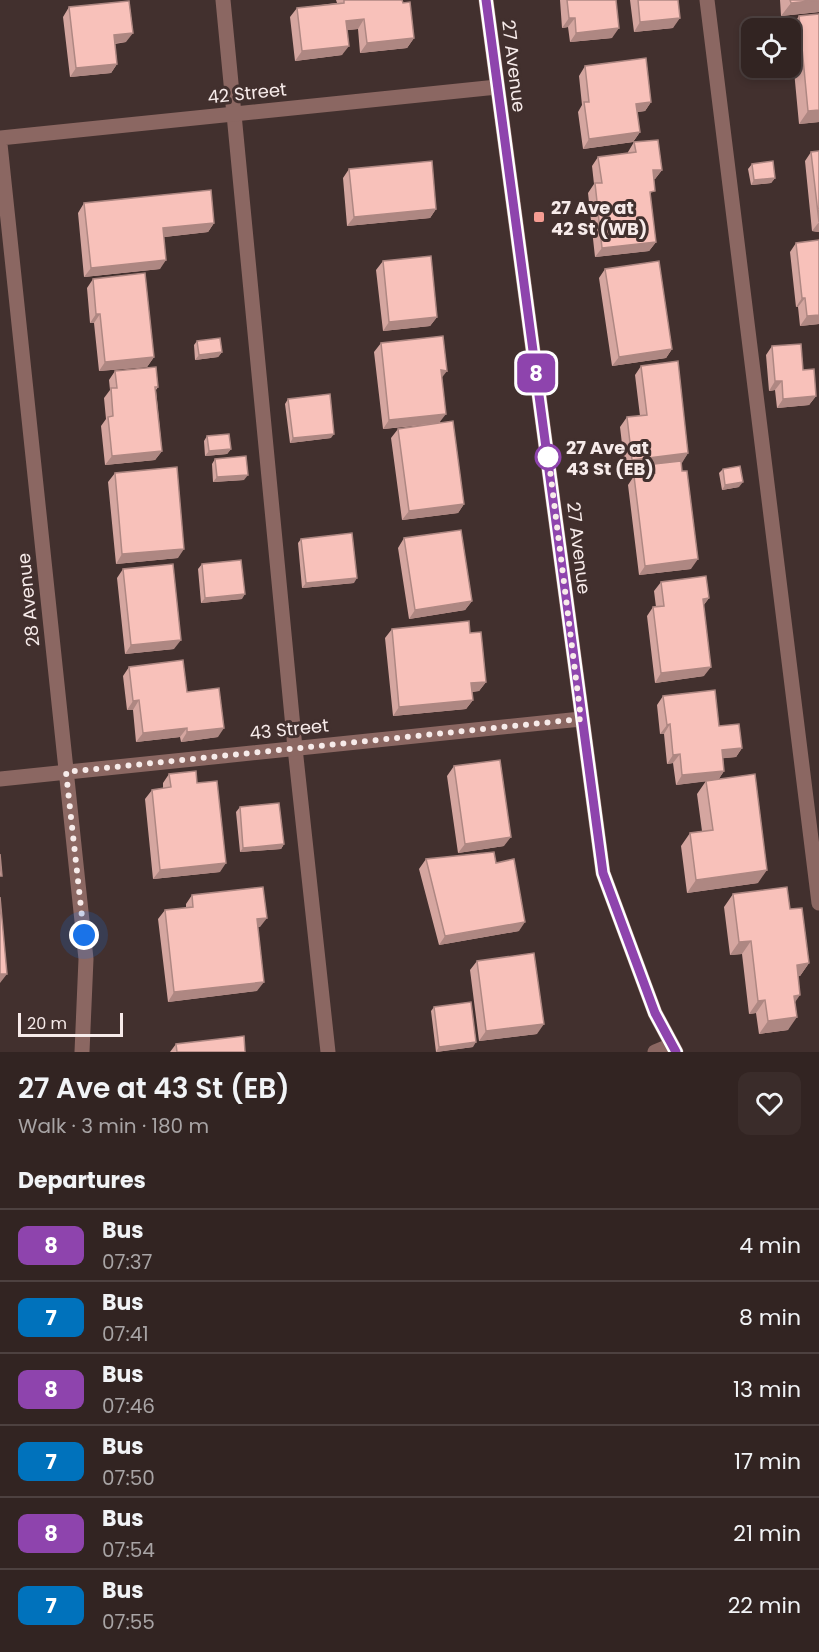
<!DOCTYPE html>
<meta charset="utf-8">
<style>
:root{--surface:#322422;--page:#3a2c2a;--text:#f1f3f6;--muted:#a8a4a5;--line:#4d4140}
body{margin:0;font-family:Poppins,sans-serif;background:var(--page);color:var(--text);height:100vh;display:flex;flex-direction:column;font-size:22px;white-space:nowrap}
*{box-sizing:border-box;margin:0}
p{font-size:20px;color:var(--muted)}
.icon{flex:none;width:33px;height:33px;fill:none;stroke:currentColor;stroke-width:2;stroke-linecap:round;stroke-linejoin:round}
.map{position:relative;height:1052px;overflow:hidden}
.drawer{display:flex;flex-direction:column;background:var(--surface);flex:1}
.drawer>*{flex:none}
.badge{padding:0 12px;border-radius:9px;font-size:21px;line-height:39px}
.tools{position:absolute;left:741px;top:18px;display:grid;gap:12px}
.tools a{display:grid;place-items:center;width:60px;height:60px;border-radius:12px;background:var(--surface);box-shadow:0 3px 9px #0003,0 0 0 2px var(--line);font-size:30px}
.scale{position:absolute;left:18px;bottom:15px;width:105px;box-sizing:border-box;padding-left:6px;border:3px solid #f7ebea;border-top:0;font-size:16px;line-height:21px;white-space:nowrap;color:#f7ebea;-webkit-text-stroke:4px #42302e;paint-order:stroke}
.you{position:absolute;width:30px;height:30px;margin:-15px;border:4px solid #fff;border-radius:50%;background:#1a73e8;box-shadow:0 0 0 9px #1a73e833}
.map>.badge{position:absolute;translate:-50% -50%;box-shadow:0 0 0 3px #fff}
h2{padding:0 18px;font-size:22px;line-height:54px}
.round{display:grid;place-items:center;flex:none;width:63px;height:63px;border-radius:12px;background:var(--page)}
.summary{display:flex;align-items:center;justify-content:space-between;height:102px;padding:0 18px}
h1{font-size:28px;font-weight:600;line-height:45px}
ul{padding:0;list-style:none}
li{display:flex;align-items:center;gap:18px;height:72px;padding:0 18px;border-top:2px solid var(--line)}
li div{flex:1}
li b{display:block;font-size:22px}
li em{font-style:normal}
li .badge{min-width:66px;font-weight:700;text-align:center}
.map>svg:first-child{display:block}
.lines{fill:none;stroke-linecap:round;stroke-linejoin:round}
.service{stroke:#8b6762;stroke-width:15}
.minor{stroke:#8b6762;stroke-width:15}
.wall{fill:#d5a6a0}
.shaded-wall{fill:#ae8782}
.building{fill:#f8c1ba;stroke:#ae8782;stroke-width:1.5}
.line-casing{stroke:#fff;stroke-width:14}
.line{stroke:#8e44ad;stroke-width:9}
.walk{stroke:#f7ebea;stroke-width:6;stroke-dasharray:0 10.8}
.poi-dot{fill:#f59c92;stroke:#42302e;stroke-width:2}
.stop-dot{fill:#fff;stroke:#8e44ad;stroke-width:3}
.labels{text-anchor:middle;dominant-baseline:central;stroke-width:6;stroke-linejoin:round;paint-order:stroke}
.street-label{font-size:18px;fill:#f7ebea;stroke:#42302e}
.poi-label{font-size:18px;font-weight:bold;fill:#f7ebea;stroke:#42302e;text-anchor:start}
.stop-label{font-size:18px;font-weight:bold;fill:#f7ebea;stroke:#42302e;text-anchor:start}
</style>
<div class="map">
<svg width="819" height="1052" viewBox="0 0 819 1052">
<rect width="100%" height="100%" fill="#42302e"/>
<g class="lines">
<!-- service -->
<path class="service" d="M223,0L295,748L328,1052
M707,0L819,903
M655,1052L672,1045"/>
<!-- minor -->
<path class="minor" d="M486,0L603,873L655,1013L676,1052
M0,138L497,87
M0,144L86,959L82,1052
M0,779L581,719"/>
</g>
<!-- wall -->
<path class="wall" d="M336,0H402L414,38L407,48L360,53L358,29L347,30L342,55L295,61L290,17L297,8L337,3Z
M560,0H616L612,38L570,42L568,27L562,28Z
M630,0H678L673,28L634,32Z
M780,0H819V12L781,16Z
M69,7L126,42L115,44L117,64L111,73L70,77L63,17Z
M799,16L819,122L799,124L790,28Z
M585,66L651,102L645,111L637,112L640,132L633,142L583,149L578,112L582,105L579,76Z
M634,142L662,170L655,179H654L650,198L656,242L649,251L595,257L588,193L594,184L592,166L598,157L628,153V152Z
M819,151V232L812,231L805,161L811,152Z
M752,164L775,178L771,183L751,185L748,169Z
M349,169L436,209L430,218L347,226L343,178Z
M84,203L214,223L208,232L164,237L160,269L84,277L78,213Z
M819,240V324L800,326L798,307H796L790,252L796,243Z
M383,261L437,317L430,326L383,331L376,270Z
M605,269L672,349L666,358L612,366L599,278Z
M93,279L154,357L147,367L99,371L94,323H90L87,288Z
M197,341L222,352L218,357L195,360L194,345Z
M381,343L442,377L440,423L464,504L458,513L402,520L391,438L398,429L424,425L383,429L374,352Z
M772,346L816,396L809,405L777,408L775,390L769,391L766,355Z
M641,366L688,453L681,463L691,569L639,575L628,485L634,476L648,474L652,466L625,469L620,427L627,417L640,416L635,375Z
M115,371L158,387L156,390L162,451L155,460L105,465L101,426L106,419L104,398L110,390L109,380Z
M288,399L331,438L290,443L285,404Z
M207,436L231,449L227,454L205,456L204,441Z
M215,459L244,480L213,482L212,464Z
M723,469L739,487L722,490L719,473Z
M115,473L178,558L116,564L108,482Z
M404,538L472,601L465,610L409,619L398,548Z
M301,539L354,583L302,588L298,543Z
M202,564L242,599L201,603L198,569Z
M123,569L174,649L125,654L117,578Z
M661,582L709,598L703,606L704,676L655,683L647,616L653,607H656L654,591Z
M392,629L470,633L486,682L479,691L472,692L473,700L466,709L393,716L385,638Z
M129,667L187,692L218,737L181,742L180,737L136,742L133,710H127L123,676Z
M663,696L719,726L742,748L736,757L723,758L724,771L718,780L758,883L687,893L681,846L690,833L702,831L697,794L706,781L676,785L673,763L667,764L664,734H660L657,705Z
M454,766L504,846L458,853L447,776Z
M169,774L197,783L220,872L153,879L145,799L152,790L163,788V783Z
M240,807L284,844L281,849L240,852L236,812Z
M426,859L496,863L519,931L439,945L419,869Z
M733,894L790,909L809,963L800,976H798L795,1003L788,1030L759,1034L756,1013L749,1014L742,954L730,955L724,907Z
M192,895L260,927H258L257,991L168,1002L158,919L165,910L186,908V904Z
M477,961L537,1034L479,1041L470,970Z
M434,1007L473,1047L436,1052L431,1011Z
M176,1044L245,1052H170Z"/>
<!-- shaded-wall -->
<path class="shaded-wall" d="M819,0V12L781,16L791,3Z
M569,18H575L568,27L562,28Z
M680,18L673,28L634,32L640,22Z
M364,19L358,29L339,31L346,21Z
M619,28L612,38L570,42L576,33Z
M133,33L126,42L107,44L114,35Z
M414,38L407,48L360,53L367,43Z
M349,46L342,55L295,61L302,51Z
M117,64L111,73L70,77L76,68Z
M651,102L645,111L630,113L636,104Z
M819,110V122L799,124L808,111Z
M640,132L633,142L583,149L589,139Z
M653,170H662L655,179L646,180Z
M775,178L771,183L751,185L754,180Z
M436,209L430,218L347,226L354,217Z
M819,222V232L812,231Z
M214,223L208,232L156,238L163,228Z
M656,242L649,251L595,257L602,248Z
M166,260L160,269L84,277L91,268Z
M802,298H805L798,307H796Z
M96,314H100L94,323H90Z
M819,315V324L800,326L807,316Z
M437,317L430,326L383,331L389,322Z
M672,349L666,358L612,366L619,357Z
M222,352L218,357L195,360L199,355Z
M154,357L147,367L99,371L105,362Z
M441,370L447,371L440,380Z
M775,381H782L775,390L769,391Z
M816,396L809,405L777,408L783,399Z
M446,414L439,423L383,429L389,420Z
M334,434L331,438L290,443L293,438Z
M231,449L227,454L205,456L209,451Z
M162,451L155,460L105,465L112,456Z
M688,453L682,463L654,466V464L652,466L625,469L632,460Z
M248,475L244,480L213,482L217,477Z
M743,482L739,487L722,490L725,485Z
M464,504L458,513L402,520L409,511Z
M184,549L178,558L116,564L122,554Z
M698,559L691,569L639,575L645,566Z
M357,578L354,583L302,588L306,583Z
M245,594L242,599L201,603L205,598Z
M709,598L702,607L703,599Z
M472,601L465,610L409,619L415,610Z
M181,640L174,649L125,654L131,645Z
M711,667L704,676L655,683L661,673Z
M486,682L479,691L465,692L471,683Z
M139,700L133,710H127L133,701Z
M473,700L466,709L393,716L399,707Z
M670,724L664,734H660L667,725Z
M187,728L180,737L136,742L143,733Z
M224,728L218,737L181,742L187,732Z
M742,748L736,757L716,759L722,750Z
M680,754L673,763L667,764L673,755Z
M724,771L718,780L676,785L682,775Z
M511,837L504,846L458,853L465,844Z
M284,844L281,849L240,852L243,848Z
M226,863L220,872L153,879L160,870Z
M767,870L758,883L687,893L696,880Z
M267,918L260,927L250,928L257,919Z
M525,922L519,931L439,945L445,936Z
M751,941L742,954L730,955L739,942Z
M809,963L800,976L787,978L797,965Z
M0,974H7L0,983Z
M264,982L257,991L168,1002L174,992Z
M800,995L791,1008L794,996Z
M765,1000L756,1013L749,1014L758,1001Z
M797,1017L788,1030L759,1034L768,1021Z
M544,1024L537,1034L479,1041L486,1031Z
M476,1042L473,1047L436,1052L439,1047Z"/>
<!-- building -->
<path class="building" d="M344,0H402L403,3L410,2L414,38L367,43L364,19L346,21L349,46L302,51L297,8L344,3Z
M567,0H616L619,28L576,33L575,18H569Z
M638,0H678L680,18L640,22Z
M790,0H819L791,3Z
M129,1L133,33L114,35L117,64L76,68L69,7Z
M819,14V110L808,111L799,16Z
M646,58L651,102L636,104L640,132L589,139L584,102H589L585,66Z
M658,140L662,170H653L655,191L650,192L656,242L602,248L595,183H602L598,157L636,152L634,142Z
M819,151V222L811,152Z
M432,161L436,209L354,217L349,169Z
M773,161L775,178L754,180L752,164Z
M211,190L214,223L163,228L166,260L91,268L84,203Z
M819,240V315L807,316L805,298H802L796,243Z
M431,256L437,317L389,322L383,261Z
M659,261L672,349L619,357L605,269Z
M145,273L154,357L105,362L100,314H96L93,279Z
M443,336L447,371L441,370L446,414L389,420L381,343Z
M220,338L222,352L199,355L197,341Z
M801,344L803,370L814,369L816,396L783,399L782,381H775L772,346Z
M678,361L688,453L632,460L627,417L647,415L641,366Z
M156,367L158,387H155L162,451L112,456L108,417L113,416L111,388H117L115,371Z
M330,394L334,434L293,438L288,399Z
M453,421L464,504L409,511L398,429Z
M229,434L231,449L209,451L207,436Z
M246,456L248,475L217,477L215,459Z
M681,461L682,471H687L698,559L645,566L634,476L655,473L654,464Z
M740,466L743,482L725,485L723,469Z
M177,467L184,549L122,554L115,473Z
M461,530L472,601L415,610L404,538Z
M352,533L357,578L306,583L301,539Z
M241,560L245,594L205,598L202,564Z
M173,564L181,640L131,645L123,569Z
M706,576L709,598L703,599L711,667L661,673L653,607L664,606L661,582Z
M469,621L470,633L481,632L486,682L471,683L473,700L399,707L392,629Z
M183,660L187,692L219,688L224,728L187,732V728L143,733L139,700L133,701L129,667Z
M715,690L719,726L739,724L742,748L722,750L724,771L682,775L680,754L673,755L670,724L667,725L663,696Z
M500,760L511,837L465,844L454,766Z
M196,771L197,783L217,781L226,863L160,870L152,790L171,787L169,774Z
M755,774L767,870L696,880L690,833L713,830L706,781Z
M279,803L284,844L243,848L240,807Z
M494,852L496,863L514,859L525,922L445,936L426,859Z
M0,854L2,876H0Z
M263,887L267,918L257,919L264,982L174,992L165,910L193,907L192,895Z
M787,887L790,909L802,908L809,963L797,965L800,995L794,996L797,1017L768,1021L765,1000L758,1001L751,941L739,942L733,894Z
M0,897L7,974H0Z
M534,953L544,1024L486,1031L477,961Z
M471,1002L476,1042L439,1047L434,1007Z
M244,1036L245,1052H177L176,1044Z"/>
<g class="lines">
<defs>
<path id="line" d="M486,0L603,873L655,1013L676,1052"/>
</defs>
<!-- line casing -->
<use href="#line" class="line-casing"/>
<!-- line -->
<use href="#line" class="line"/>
<!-- walk -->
<path class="walk" d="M84,935L66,772L581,719L548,454V457"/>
</g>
<!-- markers -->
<rect class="poi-dot" x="533" y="211" width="12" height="12" rx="3"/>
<circle class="stop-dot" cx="548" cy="457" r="12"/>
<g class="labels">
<!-- street labels -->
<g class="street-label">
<text transform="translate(514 66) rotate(83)">27 Avenue</text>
<text transform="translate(247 93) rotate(-6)">42 Street</text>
<text transform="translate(579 548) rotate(83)">27 Avenue</text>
<text transform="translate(28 600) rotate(-96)">28 Avenue</text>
<text transform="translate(289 729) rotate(-6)">43 Street</text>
</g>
<!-- poi labels -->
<g class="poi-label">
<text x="551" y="207">27 Ave at<tspan x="551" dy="21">42 St (WB)</tspan></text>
</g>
<!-- stop labels -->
<g class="stop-label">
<text x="566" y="447">27 Ave at<tspan x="566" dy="21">43 St (EB)</tspan></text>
</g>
</g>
</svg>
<div class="tools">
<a><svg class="icon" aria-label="locate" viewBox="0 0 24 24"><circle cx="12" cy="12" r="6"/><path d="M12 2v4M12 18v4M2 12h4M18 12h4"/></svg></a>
</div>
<div class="scale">20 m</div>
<div class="you" style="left:84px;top:935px"></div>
<b class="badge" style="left:536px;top:373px;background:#8e44ad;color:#fff">8</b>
</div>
<section class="drawer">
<div class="summary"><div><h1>27 Ave at 43 St (EB)</h1><p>Walk · 3 min · 180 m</p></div><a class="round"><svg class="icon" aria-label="heart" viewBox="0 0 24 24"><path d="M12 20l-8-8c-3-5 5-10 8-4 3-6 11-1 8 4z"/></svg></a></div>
<h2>Departures</h2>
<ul>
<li><span class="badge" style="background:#8e44ad;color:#fff">8</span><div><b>Bus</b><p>07:37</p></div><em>4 min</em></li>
<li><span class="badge" style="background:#0072bc;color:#fff">7</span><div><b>Bus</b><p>07:41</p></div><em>8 min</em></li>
<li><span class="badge" style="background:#8e44ad;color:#fff">8</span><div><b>Bus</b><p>07:46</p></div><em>13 min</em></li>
<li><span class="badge" style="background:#0072bc;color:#fff">7</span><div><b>Bus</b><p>07:50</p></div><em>17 min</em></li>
<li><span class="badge" style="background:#8e44ad;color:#fff">8</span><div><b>Bus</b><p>07:54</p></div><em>21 min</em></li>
<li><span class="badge" style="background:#0072bc;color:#fff">7</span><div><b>Bus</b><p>07:55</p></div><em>22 min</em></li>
</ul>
</section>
